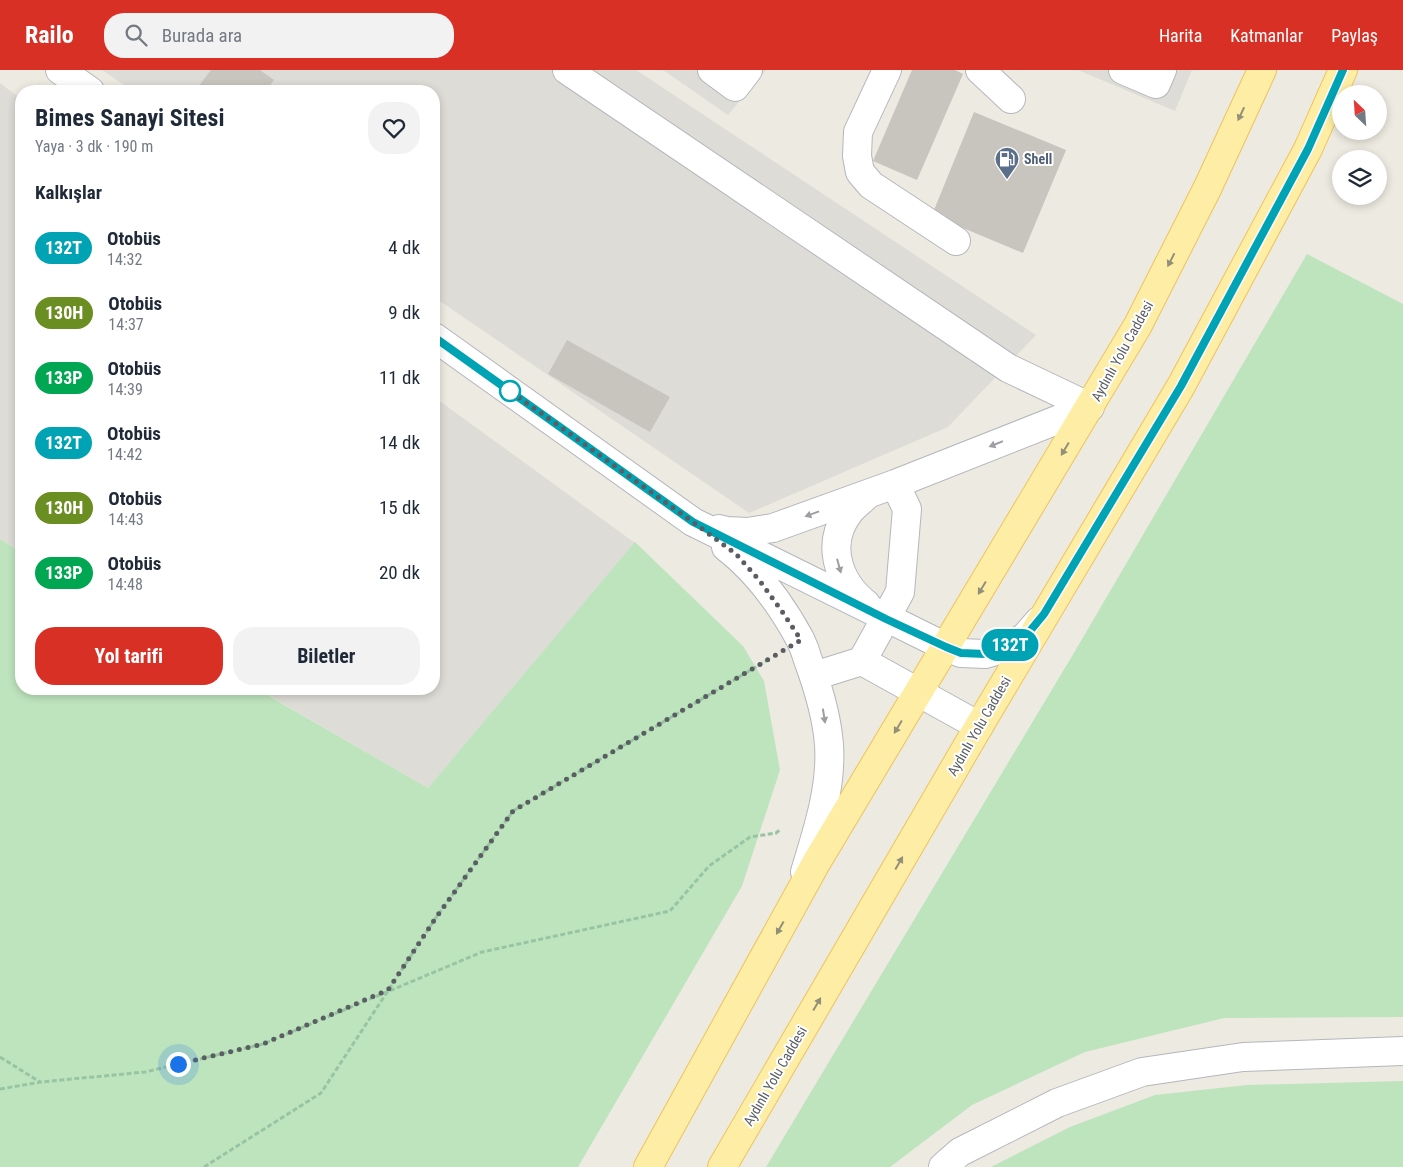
<!DOCTYPE html>
<html lang="tr">
<meta charset="utf-8">
<style>
:root{--surface:#fff;--page:#f2f2f3;--text:#1f2937;--muted:#747a83;--accent:#d93025}
body{margin:0;font-family:"Roboto Condensed",sans-serif;background:var(--page);color:var(--text);height:100vh;display:flex;flex-direction:column;font-size:19px;white-space:nowrap}
*{box-sizing:border-box;margin:0}
p{font-size:16px;color:var(--muted)}
.icon{flex:none;width:28px;height:28px;fill:none;stroke:currentColor;stroke-width:2;stroke-linecap:round;stroke-linejoin:round}
.map{position:relative;flex:1;overflow:hidden}
.panel{position:absolute;left:15px;top:15px;width:425px;height:610px;display:flex;flex-direction:column;background:var(--surface);border-radius:20px;box-shadow:0 2px 8px #0003}
.panel>*{flex:none}
.badge{padding:0 10px;border-radius:16px;font-size:18px;line-height:32px}
.needle{width:32px;rotate:335deg}
.buttons{position:absolute;left:1332px;top:15px;display:grid;gap:10px}
.buttons a{display:grid;place-items:center;width:55px;height:55px;border-radius:50%;background:var(--surface);box-shadow:0 2px 8px #0003;font-size:25px}
.you{position:absolute;width:25px;height:25px;margin:-12px;border:4px solid #fff;border-radius:50%;background:#1a73e8;box-shadow:0 0 0 8px #1a73e833}
.map>.badge{position:absolute;translate:-50% -50%;box-shadow:0 0 0 2px #fff}
h2{padding:0 20px;font-size:19px;line-height:45px}
.round{display:grid;place-items:center;flex:none;width:52px;height:52px;border-radius:20px;background:var(--page)}
.headline{display:flex;align-items:center;justify-content:space-between;height:85px;padding:0 20px}
h1{font-size:24px;font-weight:700;line-height:38px}
.cta{display:flex;gap:10px;margin-top:auto;padding:10px 20px}
.cta a{flex:1;height:58px;border-radius:20px;background:var(--accent);color:#fff;font-size:20px;font-weight:700;line-height:58px;text-align:center}
.cta a+a{background:var(--page);color:var(--text)}
ul{padding:0;list-style:none}
li{display:flex;align-items:center;gap:15px;height:65px;padding:0 20px}
li div{flex:1}
li b{display:block;font-size:19px}
li em{font-style:normal}
li .badge{min-width:55px;font-weight:700;text-align:center}
header{display:flex;align-items:center;gap:30px;box-sizing:border-box;height:70px;padding:0 25px;background:var(--accent);color:#fff}
header strong{font-size:24px}
nav{display:flex;gap:28px;margin-inline-start:auto;font-size:18px}
.search{width:350px;height:45px;background:var(--page);display:flex;align-items:center;gap:12px;box-sizing:border-box;padding:0 18px;border-radius:20px;color:var(--muted);font-size:19px}
.map>svg:first-child{display:block}
.industrial{fill:#dedcd6}
.green{fill:#bee4bd}
.building{fill:#c8c4be}
.lines{fill:none;stroke-linecap:round;stroke-linejoin:round}
.minor-casing{stroke:#b4b7bc;stroke-width:30}
.major-casing{stroke:#efc358;stroke-width:30}
.path{stroke:#97c5a3;stroke-width:3;stroke-dasharray:5 2.5;stroke-linecap:butt}
.minor{stroke:#fff;stroke-width:28}
.major{stroke:#feeea5;stroke-width:28}
.oneway{fill:#939079}
.oneway2{fill:#9c9ea1}
.line-casing{stroke:#fff;stroke-width:11}
.line{stroke:#00a3b4;stroke-width:8}
.walk{stroke:#5a5d62;stroke-width:5;stroke-dasharray:0 9}
.stop-dot{fill:#fff;stroke:#00a3b4;stroke-width:2.5}
.labels{text-anchor:middle;dominant-baseline:central;stroke-width:4;stroke-linejoin:round;paint-order:stroke}
.service-label{font-size:14px;font-weight:bold;fill:#4e5e75;stroke:#fff;text-anchor:start}
.street-label{font-size:14px;fill:#5a5d62;stroke:#fff}
</style>
<header>
<strong>Railo</strong>
<div class="search"><svg class="icon" aria-label="search" viewBox="0 0 24 24"><circle cx="10" cy="10" r="6"/><path d="M15 15l6 6"/></svg>Burada ara</div>
<nav><a>Harita</a><a>Katmanlar</a><a>Paylaş</a></nav>
</header>
<div class="map">
<svg width="1403" height="1097" viewBox="0 0 1403 1097">
<rect width="100%" height="100%" fill="#edeae1"/>
<!-- industrial -->
<path class="industrial" d="M102,0H636L1036,265L948,357L749,443L434,227V21H133Z
M663,0H766L728,45Z
M1078,0H1192L1175,41Z
M0,13L21,29V481L0,469Z
M434,327L635,473L428,718L258,619H434Z"/>
<!-- green -->
<path class="green" d="M1307,184L1403,234V947L1224,948L1085,982L972,1035L890,1097H766L1078,576Z
M0,469L21,482V619H257L428,718L635,472L743,576L764,611L780,700L742,816L578,1097H0Z
M1403,1011V1097H991L1070,1057L1155,1025L1247,1015Z"/>
<!-- building -->
<path class="building" d="M211,0H260L274,10L266,21H195Z
M912,0H955L963,4L917,110L873,91Z
M974,42L1066,80L1023,183L932,145Z
M567,270L670,327L650,362L548,304Z"/>
<g class="lines">
<defs>
<path id="minor" d="M60,0L90,21
M567,0L1008,298L1090,337
M712,0L735,17L748,0
M887,0L858,62L857,86L860,102L871,115L956,171
M980,0L1011,29
M1123,0L1156,14L1162,0
M434,267L693,452L946,577L961,583L985,584L1006,578L1025,567L1039,551
M719,459L727,461L747,462L773,458L895,414L1090,337
M726,477C756,500 782,536 800,569C803,575 806,583 808,590C818,617 827,646 829,675C832,718 817,762 805,802
M866,534C837,511 825,472 850,441C855,435 862,430 867,425
M862,591L979,656
M814,606L862,591L900,522L907,439L895,414
M943,1097L960,1082L1057,1033L1142,1002L1243,987L1403,981"/>
<path id="major" d="M648,1097L816,793L1138,255L1208,117L1262,0
M722,1097L979,656L1181,316L1308,79L1343,0"/>
</defs>
<!-- minor casing -->
<use href="#minor" class="minor-casing"/>
<!-- major casing -->
<use href="#major" class="major-casing"/>
<!-- path -->
<path class="path" d="M0,987L40,1012
M0,1019L41,1012L145,1002L263,974L482,882L670,841L709,796L750,767L776,763L781,759
M204,1097L321,1023L435,849L513,741L771,588"/>
<!-- minor -->
<use href="#minor" class="minor"/>
<!-- major -->
<use href="#major" class="major"/>
</g>
<!-- one-way arrows -->
<defs><path id="oneway-solid" d="M-6-.8H1V-3.2L6.5 0L1 3.2V.8H-6Z" transform="scale(1.25)"/></defs>
<g class="oneway">
<use href="#oneway-solid" transform="translate(1241 44) rotate(115)"/>
<use href="#oneway-solid" transform="translate(1171 190) rotate(117)"/>
<use href="#oneway-solid" transform="translate(1065 379) rotate(121)"/>
<use href="#oneway-solid" transform="translate(982 518) rotate(121)"/>
<use href="#oneway-solid" transform="translate(898 657) rotate(121)"/>
<use href="#oneway-solid" transform="translate(899 793) rotate(-60)"/>
<use href="#oneway-solid" transform="translate(780 858) rotate(119)"/>
<use href="#oneway-solid" transform="translate(817 934) rotate(-60)"/>
</g>
<g class="oneway2">
<use href="#oneway-solid" transform="translate(996 374) rotate(158)"/>
<use href="#oneway-solid" transform="translate(812 444) rotate(160)"/>
<use href="#oneway-solid" transform="translate(839 496) rotate(75)"/>
<use href="#oneway-solid" transform="translate(824 646) rotate(81)"/>
</g>
<g class="lines">
<defs>
<path id="line" d="M434,267L693,452L886,549L946,577L961,583L985,584L1006,578L1025,567L1044,544L1181,316L1308,79L1343,0"/>
</defs>
<!-- line casing -->
<use href="#line" class="line-casing"/>
<!-- line -->
<use href="#line" class="line"/>
<!-- walk -->
<path class="walk" d="M178,994L263,974L388,920L435,849L513,741L801,570L781,540L760,511L736,484L693,452L510,321"/>
</g>
<!-- icons -->
<defs>
<symbol id="fuel-pin" viewBox="-11 -11 22 30"><path d="M0 17L-7.5 6A9.5 9.5 0 1 1 7.5 6Z" fill="#5c6f8a" stroke="#fff"/><path d="M-5.5-6h7V0h2V4h1.3V-2.5L3-4.5l.8-.8L6-3V5H2.5V1h-1V6h-7ZM-4.2-4.7v3.2H.2V-4.7Z" fill="#fff"/></symbol>
</defs>
<g fill-rule="evenodd">
<use href="#fuel-pin" x="993" y="75" width="28" height="38"/>
</g>
<!-- markers -->
<circle class="stop-dot" cx="510" cy="321" r="10"/>
<g class="labels">
<!-- service labels -->
<g class="service-label">
<text x="1024" y="89">Shell</text>
</g>
<!-- street labels -->
<g class="street-label">
<text transform="translate(1122 281) rotate(-61)">Aydınlı Yolu Caddesi</text>
<text transform="translate(979 656) rotate(-60)">Aydınlı Yolu Caddesi</text>
<text transform="translate(775 1006) rotate(-60)">Aydınlı Yolu Caddesi</text>
</g>
</g>
</svg>
<div class="buttons">
<a><svg class="needle" viewBox="-14 -14 28 28"><path d="M0-13l5 13h-10z" fill="#e53935"/><path d="M0 13l5-13h-10z" fill="#747a83"/></svg></a>
<a><svg class="icon" aria-label="layers" viewBox="0 0 24 24"><path d="M12 4l9 5-9 5-9-5zM3 14l9 5 9-5"/></svg></a>
</div>
<div class="you" style="left:178px;top:994px"></div>
<b class="badge" style="left:1010px;top:575px;background:#00a3b4;color:#fff">132T</b>
<section class="panel">
<div class="headline"><div><h1>Bimes Sanayi Sitesi</h1><p>Yaya · 3 dk · 190 m</p></div><a class="round"><svg class="icon" aria-label="heart" viewBox="0 0 24 24"><path d="M12 20l-8-8c-3-5 5-10 8-4 3-6 11-1 8 4z"/></svg></a></div>
<h2>Kalkışlar</h2>
<ul>
<li><span class="badge" style="background:#00a3b4;color:#fff">132T</span><div><b>Otobüs</b><p>14:32</p></div><em>4 dk</em></li>
<li><span class="badge" style="background:#6b8e23;color:#fff">130H</span><div><b>Otobüs</b><p>14:37</p></div><em>9 dk</em></li>
<li><span class="badge" style="background:#00a651;color:#fff">133P</span><div><b>Otobüs</b><p>14:39</p></div><em>11 dk</em></li>
<li><span class="badge" style="background:#00a3b4;color:#fff">132T</span><div><b>Otobüs</b><p>14:42</p></div><em>14 dk</em></li>
<li><span class="badge" style="background:#6b8e23;color:#fff">130H</span><div><b>Otobüs</b><p>14:43</p></div><em>15 dk</em></li>
<li><span class="badge" style="background:#00a651;color:#fff">133P</span><div><b>Otobüs</b><p>14:48</p></div><em>20 dk</em></li>
</ul>
<div class="cta"><a>Yol tarifi</a><a>Biletler</a></div>
</section>
</div>
